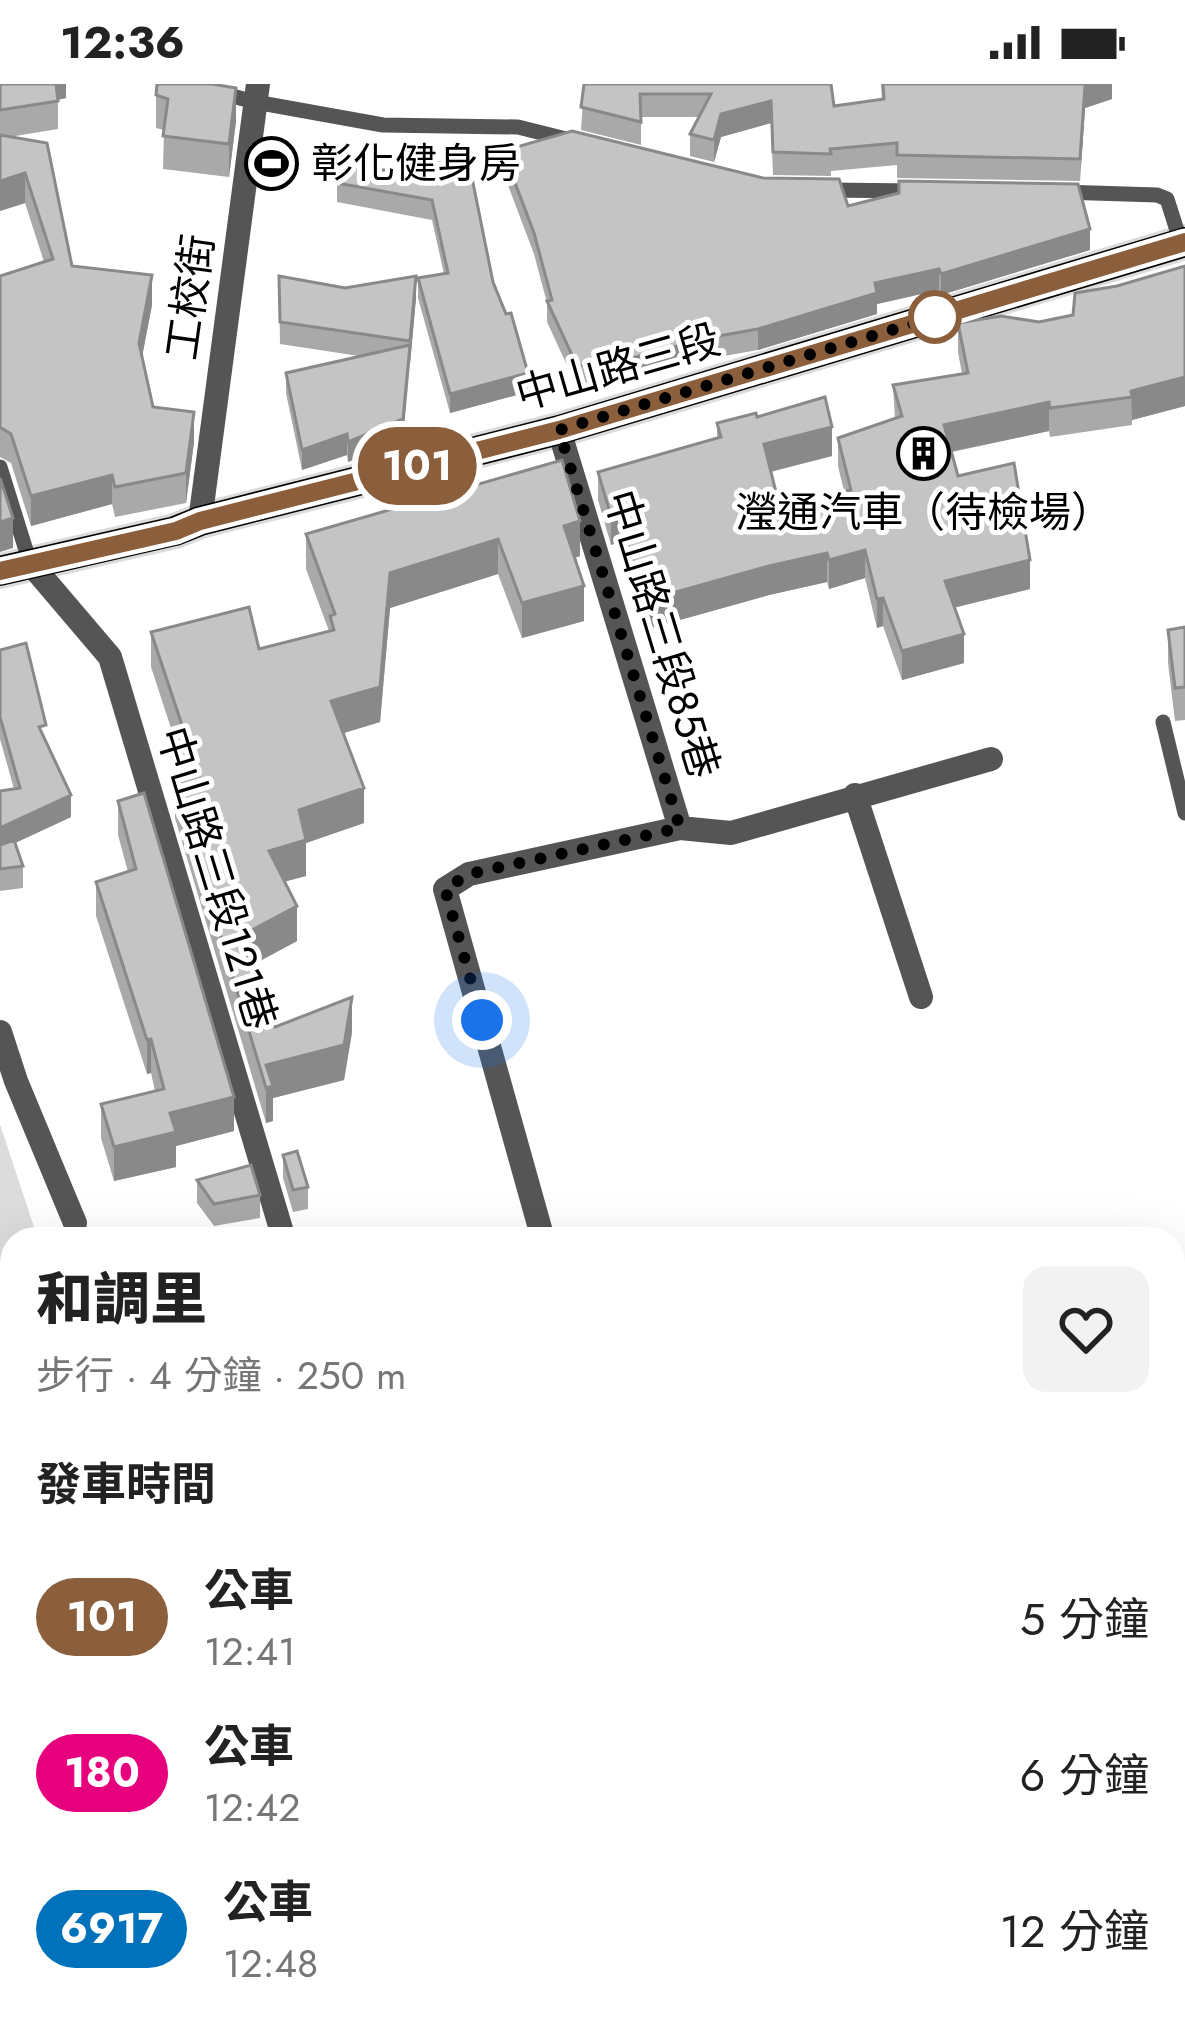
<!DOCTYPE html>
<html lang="zh-TW">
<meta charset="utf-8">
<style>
:root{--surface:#fff;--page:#f2f2f2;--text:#222;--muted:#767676}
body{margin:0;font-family:Jost,"Noto Sans TC",sans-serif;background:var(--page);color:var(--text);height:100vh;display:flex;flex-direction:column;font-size:45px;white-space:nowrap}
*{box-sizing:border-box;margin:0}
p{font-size:39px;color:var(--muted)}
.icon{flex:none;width:66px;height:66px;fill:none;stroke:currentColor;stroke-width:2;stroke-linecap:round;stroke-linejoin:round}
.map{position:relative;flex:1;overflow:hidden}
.side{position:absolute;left:0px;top:1143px;width:1185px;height:807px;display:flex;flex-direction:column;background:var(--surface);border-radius:36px 36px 0 0;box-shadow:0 12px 48px #0002}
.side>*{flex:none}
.badge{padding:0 24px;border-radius:39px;font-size:42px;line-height:78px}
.you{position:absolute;width:60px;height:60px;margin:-30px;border:9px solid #fff;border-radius:50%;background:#1a73e8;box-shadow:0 0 0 18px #1a73e833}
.map>.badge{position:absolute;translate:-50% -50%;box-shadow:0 0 0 6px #fff}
h2{padding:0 36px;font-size:45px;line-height:108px}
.round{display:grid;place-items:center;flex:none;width:126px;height:126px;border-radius:24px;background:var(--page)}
.summary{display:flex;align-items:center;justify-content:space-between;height:204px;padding:0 36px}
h1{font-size:57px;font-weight:800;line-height:90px}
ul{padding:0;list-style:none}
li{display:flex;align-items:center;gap:36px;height:156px;padding:0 36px}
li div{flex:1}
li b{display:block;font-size:45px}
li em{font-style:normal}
li .badge{min-width:132px;font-weight:700;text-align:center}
.status{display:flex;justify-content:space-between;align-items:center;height:84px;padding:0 60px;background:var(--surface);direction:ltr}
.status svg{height:33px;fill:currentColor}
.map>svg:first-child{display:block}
.green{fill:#dcdcdc}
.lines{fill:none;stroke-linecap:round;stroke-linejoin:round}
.primary-casing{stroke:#dbdbdb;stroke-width:36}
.lane{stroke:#555;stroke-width:15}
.street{stroke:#555;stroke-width:24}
.primary{stroke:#000;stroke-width:30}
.wall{fill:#a9a9a9}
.shaded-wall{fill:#898989}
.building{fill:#c4c4c4;stroke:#898989;stroke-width:3}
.line-casing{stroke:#fff;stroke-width:27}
.line{stroke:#8b5e3c;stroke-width:18}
.walk{stroke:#000;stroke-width:12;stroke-dasharray:0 21.6}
.stop-dot{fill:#fff;stroke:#8b5e3c;stroke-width:6}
.labels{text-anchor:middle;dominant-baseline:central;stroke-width:10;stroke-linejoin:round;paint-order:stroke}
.poi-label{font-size:42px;fill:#000;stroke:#fff;text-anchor:start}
.street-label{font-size:42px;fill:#000;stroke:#fff}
</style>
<div class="status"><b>12:36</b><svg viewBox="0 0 49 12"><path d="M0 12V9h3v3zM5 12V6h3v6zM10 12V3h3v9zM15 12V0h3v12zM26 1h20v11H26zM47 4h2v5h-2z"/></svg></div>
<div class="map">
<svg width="1185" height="1949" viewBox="0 0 1185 1949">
<rect width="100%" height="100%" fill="#fff"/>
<!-- green -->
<path class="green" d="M0,1040L38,1155H12V1346L0,1290Z
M12,1427V1757L0,1718V1430Z"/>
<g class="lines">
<defs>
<path id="primary" d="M0,487L175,447L200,437L559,346L1185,158"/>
</defs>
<!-- primary casing -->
<use href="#primary" class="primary-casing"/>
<!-- lane -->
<path class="lane" d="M186,0L255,18L383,41L518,43L574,57
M827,106L917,107
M1061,108L1157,111L1167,115L1181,159
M0,383L30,479
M1163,638L1185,729
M1173,1852L1185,1849
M243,1938L246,1949
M710,1938L713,1949
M886,1938L889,1949
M787,1949L840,1938"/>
<!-- street -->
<path class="street" d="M559,346L680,744
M200,437L258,0
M30,479L110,573L284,1155
M855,711L921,913
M0,948L16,997L75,1139
M543,1155L445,805L469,790L680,744L731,749L991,675
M518,1938L522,1949"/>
<!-- primary -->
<use href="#primary" class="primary"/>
</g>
<!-- wall -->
<path class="wall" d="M0,0H66V14L58,16V45L9,53L72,182L152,221L142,273L153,323L194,358L186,419L115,433L112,420L31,442L11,379L0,373V192L44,178L25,119L0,127Z
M584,0H831L834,22L882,16L881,0H1112V15L1085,24L1080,97L897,94V81L831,87V92L773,91L771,39L721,53L714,78L690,72V50L699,33H641V61L581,46Z
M156,11L236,37L229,93L163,85L164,46L156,44Z
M503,67L848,122L1090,166L941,211L939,206L877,220V230L758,266L707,275L610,301L577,303L547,238V219L534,170L503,88Z
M430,79L493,198L528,308L450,329L418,214V194L444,190L432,136L337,118V99L430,88Z
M1185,182V322L1132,336V341L1050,353L1049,347L952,368L958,392L1030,505L955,523L964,579L902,596L883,542L877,544L865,494L829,505L827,498L769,511L644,546L619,458L611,461L598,416V388L717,354V339L757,333L832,372L771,388L779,420L844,407L838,382V354L895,335L893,301L962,290L958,268V239L1039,238L1073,231L1117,202Z
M279,192L416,214L403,356L348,378L347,371L302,386L286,309V289L359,272L280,260Z
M562,376L580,472L575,474L584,537L522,554L498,490L390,524L380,638L343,649L364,739L306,759V792L284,797L297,857L251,882L275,943L352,948L344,996L273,1014V1037L266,1039L175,734V699L188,696L151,583V548L259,565L329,547L306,485V450Z
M1185,543V636L1175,637L1168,579V546Z
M0,566L46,657L71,733L15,759L23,782V804L0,807V707L14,705L0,655Z
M118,717L234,1047L176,1062V1083L114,1097L101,1054V1020L155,1007L151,989L147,990L96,832V798L128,788L118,751Z
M283,1071L308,1103V1125L293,1128L283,1094Z
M197,1096L260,1111V1134L214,1142L197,1119Z"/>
<!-- shaded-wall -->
<path class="shaded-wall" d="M55,0H66V14L55,16Z
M1090,0H1112V15L1085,24L1080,97L1085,2Z
M236,4V37L229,93V60Z
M771,17V39L721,53L714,78V56L721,30Z
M25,89V119L0,127V97Z
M1090,145V166L941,211V190Z
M939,185V206L877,220V230L758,266V245L875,199Z
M152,191V221L139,288V259Z
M416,192V214L410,280V257Z
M707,254V275L610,301V280Z
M410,261L403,356L348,378V358Z
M528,289V308L450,329V310Z
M1185,293V322L1132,336L1131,307Z
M1049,318V347L944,369V341Z
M194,328V358L186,419V389Z
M832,343V372L764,389V360Z
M347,350V371L302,386V366Z
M112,391V420L31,442V412Z
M619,429V458L611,461V432Z
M13,434V464L0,468V438Z
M580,437V472L564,477V442Z
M498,455V490L390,524L380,638L331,653V617L390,489Z
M865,466V494L829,505V476Z
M827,469V498L769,511L644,546V517L769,482Z
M1030,476V505L945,526V497Z
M584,502V537L522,554V519Z
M883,514V542L877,544V515Z
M964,550V579L902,596V567Z
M364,704V739L306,759V792L269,802V767L299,726Z
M71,711V733L0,766V744Z
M297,822V857L239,888V853Z
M352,913V948L344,996L273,1014V1037L266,1039V981Z
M151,955V989L147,990V956Z
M234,1013V1047L176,1062V1083L114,1097V1063L170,1029Z"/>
<!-- building -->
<path class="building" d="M0,0H56L58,17L0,26Z
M157,0H212L236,4L229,60L163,52L168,15L156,11Z
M584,0H831L834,22L884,15L883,0H1090L1085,2L1080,75L897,71V59L830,65L831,70L773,68L771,17L721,30L714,56L690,50L711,10H640L641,38L581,23Z
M572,47L763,94L839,95L848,122L899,109V97L1078,100L1090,145L941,190L939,185L875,199L877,209L758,245L707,254L610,280L577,282L547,217L552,216L534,149L503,67Z
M0,51L47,59L72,182L152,191L139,259L153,323L194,328L186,389L115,403L112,391L31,412L11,350L0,343V192L53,175L25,89L0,97Z
M430,79H469L493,198L506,230L511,229L528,289L450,310L418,194L448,189L432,116L337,99L339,84L432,88Z
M1185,182V293L1131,307L1132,313L1050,324L1049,318L944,341L958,392L1014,379L1030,476L945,497L964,550L902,567L883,514L877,515L865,466L829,476L827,469L769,482L644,517L619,429L611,432L598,388L721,353L717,339L756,329L757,333L825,313L832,343L764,360L779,420L851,406L838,354L902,332L893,301L968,289L958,239L1001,232L1039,238L1073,231L1075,209L1117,202Z
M279,192L345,204L416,192L410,257L280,238Z
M410,261L403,335L348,358L347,350L302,366L286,289Z
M562,376L580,437L564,442L584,502L522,519L498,455L390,489L380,603L331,617L364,704L299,726L306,756L269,767L297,822L239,853L275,943L352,913L344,961L266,981L273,1002L266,1004L175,699L199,692L151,548L249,523L259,565L334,546L330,532L335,530L306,450Z
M0,394L13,434L0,438Z
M1185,543V603L1175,604L1168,546Z
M26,559L46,641L39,643L71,711L0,744V707L20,704L0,633V566Z
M144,709L234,1013L170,1029L176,1048L114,1063L101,1020L164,1005L151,955L147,956L96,798L136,785L118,717Z
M14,756L23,782L0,785V761Z
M297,1067L308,1103L293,1106L283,1071Z
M251,1081L260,1111L214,1120L197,1096Z
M1185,1917V1949H913L910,1938H950L952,1947L994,1938H1056L1058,1944L1090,1938H1173V1920Z"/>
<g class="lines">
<defs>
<path id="line" d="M0,487L176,447L200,437L559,346L1185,158"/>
</defs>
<!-- line casing -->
<use href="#line" class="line-casing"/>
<!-- line -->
<use href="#line" class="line"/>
<!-- walk -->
<path class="walk" d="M482,936L445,805L469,790L680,744L559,346L935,233"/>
</g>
<!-- icons -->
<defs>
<symbol id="stadium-ring" viewBox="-11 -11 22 22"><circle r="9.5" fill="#fff" stroke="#000" stroke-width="1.5"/><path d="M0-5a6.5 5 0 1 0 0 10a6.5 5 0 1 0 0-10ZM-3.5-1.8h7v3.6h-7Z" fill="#000"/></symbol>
<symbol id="building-ring" viewBox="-11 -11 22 22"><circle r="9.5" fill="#fff" stroke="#000" stroke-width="1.5"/><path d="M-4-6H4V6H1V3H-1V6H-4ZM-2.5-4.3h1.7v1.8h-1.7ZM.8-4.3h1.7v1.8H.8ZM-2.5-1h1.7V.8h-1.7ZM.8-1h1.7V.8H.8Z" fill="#000"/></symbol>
</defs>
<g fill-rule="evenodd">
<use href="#stadium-ring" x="242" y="50" width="59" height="59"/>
<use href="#building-ring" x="894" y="340" width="59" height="59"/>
</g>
<!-- markers -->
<circle class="stop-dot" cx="935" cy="233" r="24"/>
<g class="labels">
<!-- poi labels -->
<g class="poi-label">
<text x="311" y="79">彰化健身房</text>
<text x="924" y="428" text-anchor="middle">瀅通汽車（待檢場）</text>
</g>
<!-- street labels -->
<g class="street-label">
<text transform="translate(190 213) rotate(-82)">工校街</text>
<text transform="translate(618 283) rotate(-16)">中山路三段</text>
<text transform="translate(662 550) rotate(73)">中山路三段85巷</text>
<text transform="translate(217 794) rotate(73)">中山路三段121巷</text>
</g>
</g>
</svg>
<div class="you" style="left:482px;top:936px"></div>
<b class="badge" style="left:417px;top:382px;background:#8b5e3c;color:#fff">101</b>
<section class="side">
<div class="summary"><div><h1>和調里</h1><p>步行 · 4 分鐘 · 250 m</p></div><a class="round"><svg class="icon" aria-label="heart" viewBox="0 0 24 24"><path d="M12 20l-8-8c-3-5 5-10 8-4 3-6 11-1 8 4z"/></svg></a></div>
<h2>發車時間</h2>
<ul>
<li><span class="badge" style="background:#8b5e3c;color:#fff">101</span><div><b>公車</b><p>12:41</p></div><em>5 分鐘</em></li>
<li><span class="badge" style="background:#e6007e;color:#fff">180</span><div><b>公車</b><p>12:42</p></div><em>6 分鐘</em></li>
<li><span class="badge" style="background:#0072bc;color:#fff">6917</span><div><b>公車</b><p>12:48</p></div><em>12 分鐘</em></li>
</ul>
</section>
</div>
